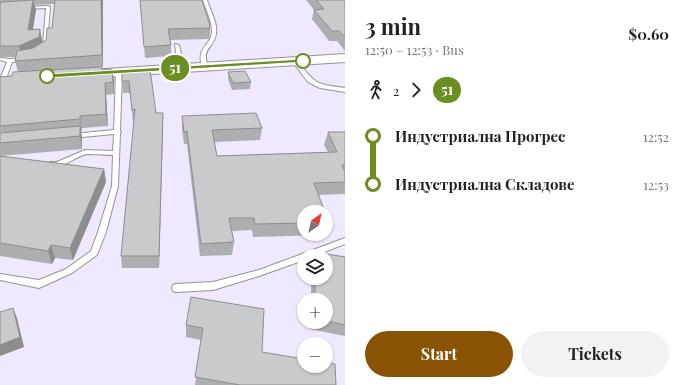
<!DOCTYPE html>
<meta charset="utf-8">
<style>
:root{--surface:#fff;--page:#f2f2f2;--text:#222;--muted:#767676;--accent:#8a5303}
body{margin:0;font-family:"Playfair Display",serif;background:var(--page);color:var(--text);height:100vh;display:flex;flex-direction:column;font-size:15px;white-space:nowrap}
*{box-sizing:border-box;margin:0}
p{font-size:13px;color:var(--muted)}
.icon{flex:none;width:22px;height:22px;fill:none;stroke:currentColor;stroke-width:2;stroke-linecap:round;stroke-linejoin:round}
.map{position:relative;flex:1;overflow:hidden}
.side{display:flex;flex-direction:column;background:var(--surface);width:344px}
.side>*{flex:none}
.badge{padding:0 8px;border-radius:13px;font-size:14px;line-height:26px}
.needle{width:26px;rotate:34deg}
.tools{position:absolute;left:297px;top:205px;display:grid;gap:8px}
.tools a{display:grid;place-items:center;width:36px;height:36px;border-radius:50%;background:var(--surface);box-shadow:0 1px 3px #0004;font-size:20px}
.map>.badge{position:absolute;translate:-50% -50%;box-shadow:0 0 0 2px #fff}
.legs{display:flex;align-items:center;gap:6px;height:44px;padding:0 20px;font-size:13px}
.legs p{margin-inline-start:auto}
.headline{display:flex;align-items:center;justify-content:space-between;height:68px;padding:0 20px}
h1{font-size:22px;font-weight:700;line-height:30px}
.action{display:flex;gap:8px;margin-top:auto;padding:8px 20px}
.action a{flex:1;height:46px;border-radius:24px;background:var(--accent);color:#fff;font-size:16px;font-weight:700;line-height:46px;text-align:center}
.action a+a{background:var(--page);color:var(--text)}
ul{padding:0 20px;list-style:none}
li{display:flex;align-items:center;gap:14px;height:48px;font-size:15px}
li i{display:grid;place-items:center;width:6px;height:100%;margin:0 5px;background:currentColor}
li i::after{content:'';width:10px;height:10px;margin:-5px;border:3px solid;border-radius:50%;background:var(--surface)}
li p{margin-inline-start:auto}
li:first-child i{background:linear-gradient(#0000 50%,currentColor 0)}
li:last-child i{background:linear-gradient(currentColor 50%,#0000 0)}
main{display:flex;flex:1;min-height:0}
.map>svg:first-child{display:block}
.industrial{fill:#efe8fe;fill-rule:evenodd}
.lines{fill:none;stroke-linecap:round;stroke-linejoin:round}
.service-casing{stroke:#939394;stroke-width:2}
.tertiary-casing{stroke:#939394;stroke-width:2}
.service{fill:#fff;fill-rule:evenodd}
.tertiary{fill:#fff;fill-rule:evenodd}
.wall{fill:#adaeaf;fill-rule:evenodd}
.shaded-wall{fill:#8d8d8e}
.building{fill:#c9cacb;stroke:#8d8d8e}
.line-1{fill:#6b8e23;stroke:#fff}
.stop-1-dot{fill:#fff;stroke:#6b8e23;stroke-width:2}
</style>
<main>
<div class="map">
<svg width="345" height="385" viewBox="0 0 345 385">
<rect width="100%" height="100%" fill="#f6f6f7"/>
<!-- industrial -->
<path class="industrial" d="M0,0H345V385H0ZM304,212H326V234H304ZM304,256H326V278H304ZM304,300H326V322H304ZM304,344H326V366H304Z"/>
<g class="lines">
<defs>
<path id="service" d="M203,0H207C210,10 218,23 216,34C213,50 201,47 208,67L205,69L202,67C196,46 211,47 212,31C212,21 206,10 203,0Z
M48,6L50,7L47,45L45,46L43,45L46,8L26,9L24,8L26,7Z
M175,44L179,45L184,68L183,69L178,68Z
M0,58L10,59L25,58L28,60L25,62H12L6,79L3,81L0,79L7,62L0,60Z
M295,59L297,60C315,84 315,84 345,88V92L320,88L308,82L292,61Z
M119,70L122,72L120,131L121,132L120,133L118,186L106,232L97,255L72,273L39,288L0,280V274L39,280L66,269L91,251L98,232L112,186L113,155C105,155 96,154 88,154C75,155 58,174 47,164L50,162H57L85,150L113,151L114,134L72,138L69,136L72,134L114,130L116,72Z
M345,238V244L314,256H304V260L259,276L213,290L176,292L173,291L172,288L173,285L176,284L213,282L259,270Z"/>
<path id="tertiary" d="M345,54V62L89,78L84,77L82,74L84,71L89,70Z"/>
</defs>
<!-- service casing -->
<use href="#service" class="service-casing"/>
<!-- tertiary casing -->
<use href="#tertiary" class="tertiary-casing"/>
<!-- service -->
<use href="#service" class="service"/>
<!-- tertiary -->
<use href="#tertiary" class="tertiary"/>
</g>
<!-- wall -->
<path class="wall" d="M0,0H103V67H102V70L112,69L114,80V94L106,95L108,126L82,128V131H81L82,138V149L0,156V77L12,76L18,72L15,61L16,57H0ZM55,4L52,28L46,40L42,42V40L33,30L36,10L35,5Z
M140,0H202L210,26L209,36L208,39L170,40L171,45V56L145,58Z
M306,0H345V51L337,41H329L312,19L314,10Z
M122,71L156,113H163V126L159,268H122L121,256L134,122H133L130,93H123L122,81Z
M228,72L251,82L250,89L232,90L228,79Z
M182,116L262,128L260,140L214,142L217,156L328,152L324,145L328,132H345V194L318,195L304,212V234H324V235L253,237L252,230L231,231L234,242L232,255L200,256L187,144H184L182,129Z
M0,156L104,169L106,182L73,260L55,258L52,264L0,256Z
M326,216L328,222L326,229Z
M315,252L345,257V336L310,329V322H326V300H311V278H326V256H314Z
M191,297L262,352L336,385H195L201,340L186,337V325Z"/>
<!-- shaded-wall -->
<path class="shaded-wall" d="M33,0L36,10L31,40L40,29L42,40V48L22,57L19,46L28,30Z
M101,0H103V67L102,55Z
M210,26L209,36L208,39L209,28Z
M112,69L114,80V94L113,82Z
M105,83L106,95L108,126L106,114Z
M163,113V126L159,268V256Z
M80,116L82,128V131L80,119Z
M80,126L82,138V149L80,136Z
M104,169L106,182L73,260L70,248Z
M51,245L55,258L52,264L48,251Z
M13,308L17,318L24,347L0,356V345Z"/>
<!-- building -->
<path class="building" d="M33,0L28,30L40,29L39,37L19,46H0V5L1,2Z
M55,0H101L102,55L15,61L17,51L33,48L46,40L47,28H52Z
M140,0H202L210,26L209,28L168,29L171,45L144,47Z
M316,0H345V37L339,31H332L314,10L324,9Z
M102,67V70L112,69L113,82L105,83L106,114L80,116V119L0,126V77L12,76L13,72Z
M150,69L156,113H163L159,256H121L135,109L132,110L129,81H122V71Z
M245,71L251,82L233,83L228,72Z
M256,113L262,128L212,130L217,156L337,152L328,132H345V165H342L345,172V182L314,183L325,212H304V223L255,224L254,218H229L234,242L201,244L187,131L184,132L182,116Z
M80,126V136L0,143V133Z
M0,156L104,169L70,248L51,245L48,251L0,243Z
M326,216L328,222L326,223Z
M315,252L345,257V325L326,321V300H315V278H326V256H315Z
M191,297L264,309L262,352L304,359V366H326V363L335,364L336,385H240L195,377L203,328L186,325Z
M13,308L20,337L0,345V312Z"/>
<!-- line-1 -->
<path class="line-1" d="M303,59L305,60V62L47,78L44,76L47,74Z"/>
<!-- markers -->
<g class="stop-1-dot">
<circle cx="303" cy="61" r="7"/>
<circle cx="47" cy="76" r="7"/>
</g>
</svg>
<div class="tools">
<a><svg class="needle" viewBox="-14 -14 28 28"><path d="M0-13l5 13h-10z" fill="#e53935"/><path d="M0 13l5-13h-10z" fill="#767676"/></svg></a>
<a><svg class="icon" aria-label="layers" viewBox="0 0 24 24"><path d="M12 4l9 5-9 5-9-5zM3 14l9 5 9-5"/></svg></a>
<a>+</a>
<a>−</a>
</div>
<b class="badge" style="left:175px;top:68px;background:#6b8e23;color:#fff">51</b>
</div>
<section class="side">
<div class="headline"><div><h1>3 min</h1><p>12:50 – 12:53 · Bus</p></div><b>$0.60</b></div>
<div class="legs"><svg class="icon" aria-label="walk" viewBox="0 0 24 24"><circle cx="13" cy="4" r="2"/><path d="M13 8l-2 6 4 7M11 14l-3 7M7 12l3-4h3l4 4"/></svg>2<svg class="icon" aria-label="forward" viewBox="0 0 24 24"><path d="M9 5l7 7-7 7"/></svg><b class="badge" style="background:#6b8e23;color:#fff">51</b></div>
<ul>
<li><i style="color:#6b8e23"></i><b>Индустриална Прогрес</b><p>12:52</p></li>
<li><i style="color:#6b8e23"></i><b>Индустриална Складове</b><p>12:53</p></li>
</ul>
<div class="action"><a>Start</a><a>Tickets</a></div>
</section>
</main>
